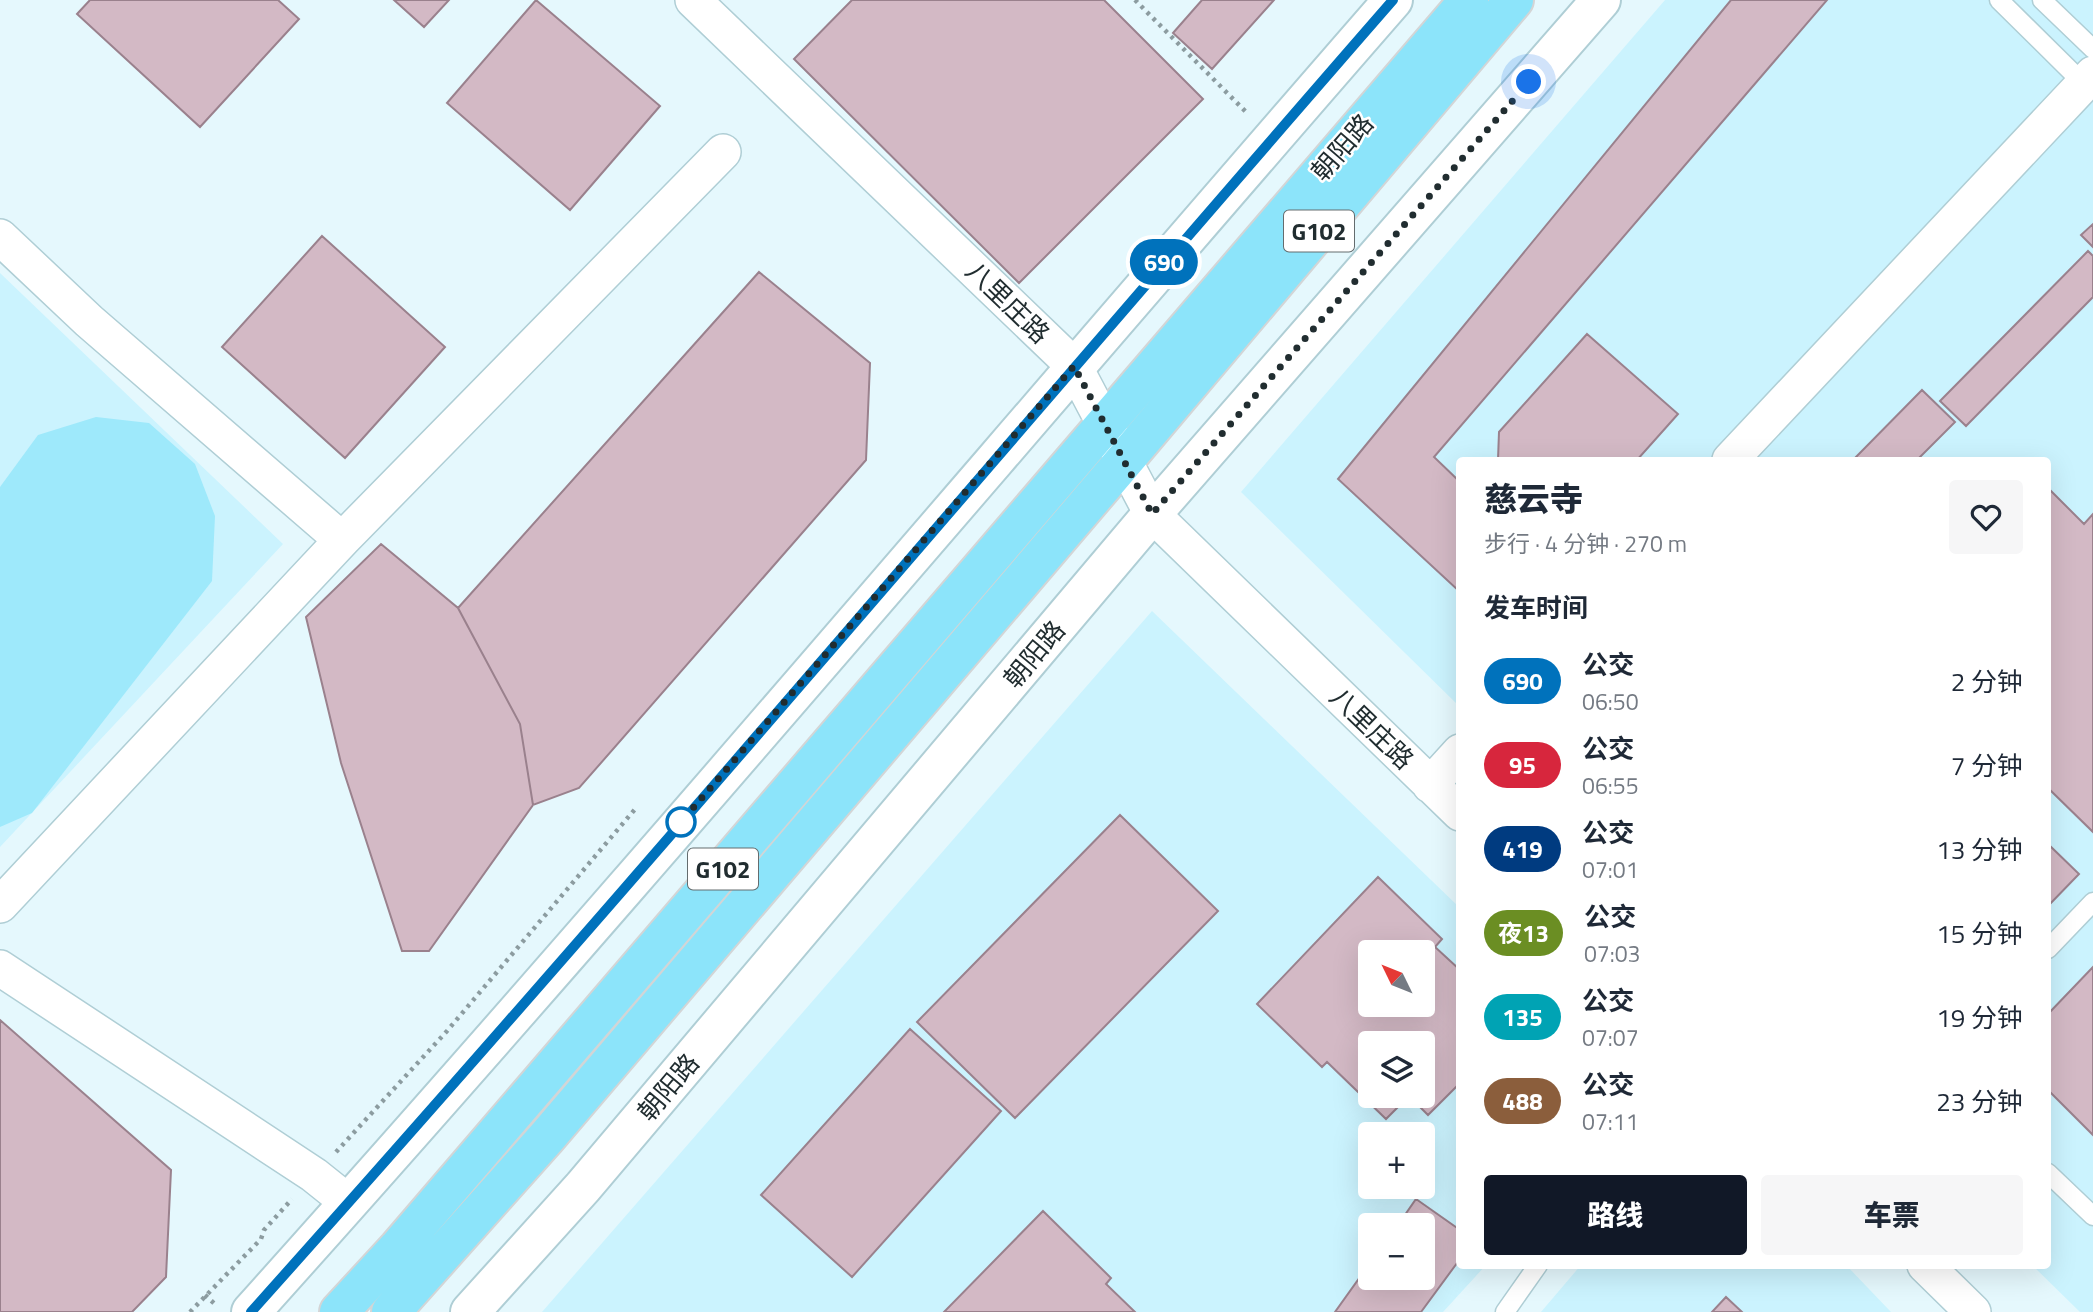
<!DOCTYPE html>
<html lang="zh">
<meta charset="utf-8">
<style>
:root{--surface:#fff;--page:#f6f6f7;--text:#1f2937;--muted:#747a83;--accent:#111827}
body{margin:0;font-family:"Titillium Web","Noto Sans SC",sans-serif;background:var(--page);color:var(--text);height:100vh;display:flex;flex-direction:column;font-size:26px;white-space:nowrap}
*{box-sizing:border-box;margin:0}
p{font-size:23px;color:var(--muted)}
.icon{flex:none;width:38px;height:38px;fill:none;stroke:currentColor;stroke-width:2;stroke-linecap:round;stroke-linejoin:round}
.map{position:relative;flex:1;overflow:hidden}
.sheet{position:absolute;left:1456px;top:457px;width:595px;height:812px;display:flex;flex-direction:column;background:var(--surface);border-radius:7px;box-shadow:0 7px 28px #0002}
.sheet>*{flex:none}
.badge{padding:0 14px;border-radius:23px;font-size:24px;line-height:46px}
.needle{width:46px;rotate:313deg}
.fabs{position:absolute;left:1358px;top:940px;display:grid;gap:14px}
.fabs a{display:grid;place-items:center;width:77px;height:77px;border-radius:7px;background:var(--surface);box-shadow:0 7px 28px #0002;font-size:35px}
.you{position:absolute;width:35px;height:35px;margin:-18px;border:5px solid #fff;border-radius:50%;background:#1a73e8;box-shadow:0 0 0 10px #1a73e833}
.map>.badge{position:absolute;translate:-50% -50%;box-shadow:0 0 0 4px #fff}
h2{padding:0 28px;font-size:26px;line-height:63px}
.round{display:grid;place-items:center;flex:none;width:74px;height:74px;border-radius:7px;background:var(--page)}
.headline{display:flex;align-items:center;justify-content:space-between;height:119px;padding:0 28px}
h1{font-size:33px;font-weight:800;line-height:52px}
.action{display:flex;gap:14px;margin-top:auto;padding:14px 28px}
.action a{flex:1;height:80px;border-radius:7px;background:var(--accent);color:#fff;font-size:28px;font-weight:800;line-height:80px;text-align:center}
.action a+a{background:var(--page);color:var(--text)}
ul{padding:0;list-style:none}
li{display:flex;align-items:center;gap:21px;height:84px;padding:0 28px}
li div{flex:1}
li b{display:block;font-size:26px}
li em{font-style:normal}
li .badge{min-width:77px;font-weight:700;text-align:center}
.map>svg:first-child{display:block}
.built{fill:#cbf3fe;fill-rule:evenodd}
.green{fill:#9ee9fb}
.building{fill:#d3b9c5;stroke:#9a818d;stroke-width:2;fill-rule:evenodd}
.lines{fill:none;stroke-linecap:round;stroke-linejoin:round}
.service-casing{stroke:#afced5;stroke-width:21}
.minor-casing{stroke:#afced5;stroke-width:38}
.tertiary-casing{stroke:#afced5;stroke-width:42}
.trunk-casing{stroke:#d3d5d6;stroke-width:42}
.path{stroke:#8c9ca0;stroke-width:4.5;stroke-dasharray:3.5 5;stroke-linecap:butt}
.service{stroke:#fff;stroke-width:18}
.minor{stroke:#fff;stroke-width:35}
.tertiary{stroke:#fff;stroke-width:38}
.trunk{stroke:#8ce4fa;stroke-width:38}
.line-casing{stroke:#fff;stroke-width:16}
.line{stroke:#0072bc;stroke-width:10}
.walk{stroke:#212d30;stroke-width:7;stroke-dasharray:0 12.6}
.stop-dot{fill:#fff;stroke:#0072bc;stroke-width:3.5}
.labels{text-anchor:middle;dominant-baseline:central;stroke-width:5;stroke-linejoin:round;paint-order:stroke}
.shield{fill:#fff;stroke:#646c6e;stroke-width:2}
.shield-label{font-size:24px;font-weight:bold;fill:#212d30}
.street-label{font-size:26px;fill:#212d30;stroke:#fff}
</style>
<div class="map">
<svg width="2093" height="1312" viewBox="0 0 2093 1312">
<rect width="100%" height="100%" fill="#e5f8fd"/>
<!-- built -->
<path class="built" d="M1665,0H2093V1312H2080L2032,1265H2048V460H1460L1459,706L1241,492Z
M0,273L283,544L0,847Z
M1152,611L1459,907L1460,1265H1486L1443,1312H542ZM1370,952H1423V1004H1370ZM1370,1043H1423V1096H1370ZM1370,1134H1423V1186H1370ZM1370,1225H1423V1278H1370Z
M1581,1265H1846L1891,1312H1541Z"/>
<!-- green -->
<path class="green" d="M96,417L149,423L195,464L215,516L212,581L32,813L0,827V487L38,435Z"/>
<!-- building -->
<path class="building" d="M90,0H278L299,19L200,127L77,14Z
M394,0H449L424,27Z
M536,0L660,106L570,210L447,103Z
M852,0H1104L1203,99L1019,283L794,59Z
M1202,0H1274L1212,69L1173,33Z
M1731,0H1827L1434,457L1460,482V592L1338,479Z
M2093,224V247L2081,235Z
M322,236L445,347L345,458L222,347Z
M2088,251L2093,256V297L1966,426L1940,401Z
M759,272L870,363L866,460L579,788L533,805L520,724L458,608Z
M1587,334L1678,414L1637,460H1498L1499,432Z
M1922,390L1955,422L1917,460H1853Z
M2048,488L2084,524L2093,514V832L2048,788Z
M381,544L458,608L520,724L533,805L429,951H402L341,763L306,617Z
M1120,815L1218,911L1015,1118L917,1022Z
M2048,844L2079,874L2048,906Z
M1378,877L1442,939L1435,947L1460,970V1083L1428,1115L1409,1096L1386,1119L1327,1062L1322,1067L1257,1004ZM1370,952H1423V1004H1370ZM1370,1043H1423V1096H1370Z
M2093,967V1135L2048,1090V1014Z
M0,1020L171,1170L166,1277L132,1312H0Z
M910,1029L1001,1111L852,1277L761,1195Z
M1416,1199L1460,1230V1259L1421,1312H1335L1370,1263V1278H1423V1225H1398Z
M1043,1211L1111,1278L1106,1284L1135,1312H944Z
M1726,1297L1742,1312H1712Z"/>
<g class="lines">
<defs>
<path id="service" d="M1999,0L2084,84
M2042,0L2093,49
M2048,949L2093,902
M2048,1173L2093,1216
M1505,1312L1538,1265"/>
<path id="minor" d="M693,0L1074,366L1152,514L1460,813
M0,237L89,321L342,540L0,905
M1730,460L2093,74
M342,540L723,152
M1430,785L1460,752
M0,968L314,1175L349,1203
M1925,1265L1973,1312"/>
<path id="tertiary" d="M251,1312C638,881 1012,437 1393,0
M470,1312L583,1187L1152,514L1601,0"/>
<path id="trunk" d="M339,1312L398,1248L1469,0
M391,1312L547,1137L1124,461L1514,0"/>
</defs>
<!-- service casing -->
<use href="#service" class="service-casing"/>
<!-- minor casing -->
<use href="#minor" class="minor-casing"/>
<!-- tertiary casing -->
<use href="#tertiary" class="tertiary-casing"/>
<!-- trunk casing -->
<use href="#trunk" class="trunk-casing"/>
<!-- path -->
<path class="path" d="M1135,0L1247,113
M336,1152L447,1031L636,808
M205,1295L217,1306
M190,1312L261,1239L264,1230L292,1199"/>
<!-- service -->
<use href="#service" class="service"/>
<!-- minor -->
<use href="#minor" class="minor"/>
<!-- tertiary -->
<use href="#tertiary" class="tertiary"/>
<!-- trunk -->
<use href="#trunk" class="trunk"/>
</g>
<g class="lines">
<defs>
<path id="line" d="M251,1312C638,880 1012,437 1393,0"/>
</defs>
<!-- line casing -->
<use href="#line" class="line-casing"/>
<!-- line -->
<use href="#line" class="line"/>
<!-- walk -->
<path class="walk" d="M681,822L675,829L1074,366L1152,514L1529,82"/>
</g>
<!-- markers -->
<circle class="stop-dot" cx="681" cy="822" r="14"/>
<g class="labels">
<!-- shield labels -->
<g class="shield">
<rect x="1284" y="210.5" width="70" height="41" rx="5"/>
<rect x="688" y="848.5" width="70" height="41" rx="5"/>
</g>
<g class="shield-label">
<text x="1319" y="231">G102</text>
<text x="723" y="869">G102</text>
</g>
<!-- street labels -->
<g class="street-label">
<text transform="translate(1342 147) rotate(-49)">朝阳路</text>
<text transform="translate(1008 302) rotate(44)">八里庄路</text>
<text transform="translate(1034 654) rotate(-50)">朝阳路</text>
<text transform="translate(1372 728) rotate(44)">八里庄路</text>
<text transform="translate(668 1087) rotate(-50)">朝阳路</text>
</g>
</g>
</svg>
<div class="fabs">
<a><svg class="needle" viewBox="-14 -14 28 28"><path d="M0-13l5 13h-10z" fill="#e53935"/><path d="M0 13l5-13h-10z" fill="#747a83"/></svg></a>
<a><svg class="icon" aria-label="layers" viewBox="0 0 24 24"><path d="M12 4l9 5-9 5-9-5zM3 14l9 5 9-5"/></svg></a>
<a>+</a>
<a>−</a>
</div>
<div class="you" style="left:1529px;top:82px"></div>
<b class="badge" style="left:1164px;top:262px;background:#0072bc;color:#fff">690</b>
<section class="sheet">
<div class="headline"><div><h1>慈云寺</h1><p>步行 · 4 分钟 · 270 m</p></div><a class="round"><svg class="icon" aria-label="heart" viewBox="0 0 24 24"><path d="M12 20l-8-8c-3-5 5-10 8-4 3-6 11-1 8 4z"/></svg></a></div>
<h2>发车时间</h2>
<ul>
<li><span class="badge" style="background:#0072bc;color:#fff">690</span><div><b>公交</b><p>06:50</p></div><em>2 分钟</em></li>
<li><span class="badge" style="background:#d7263d;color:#fff">95</span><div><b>公交</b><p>06:55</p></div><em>7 分钟</em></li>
<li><span class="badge" style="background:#003b80;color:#fff">419</span><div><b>公交</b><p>07:01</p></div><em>13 分钟</em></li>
<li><span class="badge" style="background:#6b8e23;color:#fff">夜13</span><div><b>公交</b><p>07:03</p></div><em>15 分钟</em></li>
<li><span class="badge" style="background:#00a3b4;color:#fff">135</span><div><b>公交</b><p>07:07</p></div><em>19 分钟</em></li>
<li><span class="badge" style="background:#8b5e3c;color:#fff">488</span><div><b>公交</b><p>07:11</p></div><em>23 分钟</em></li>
</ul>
<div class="action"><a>路线</a><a>车票</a></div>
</section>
</div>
